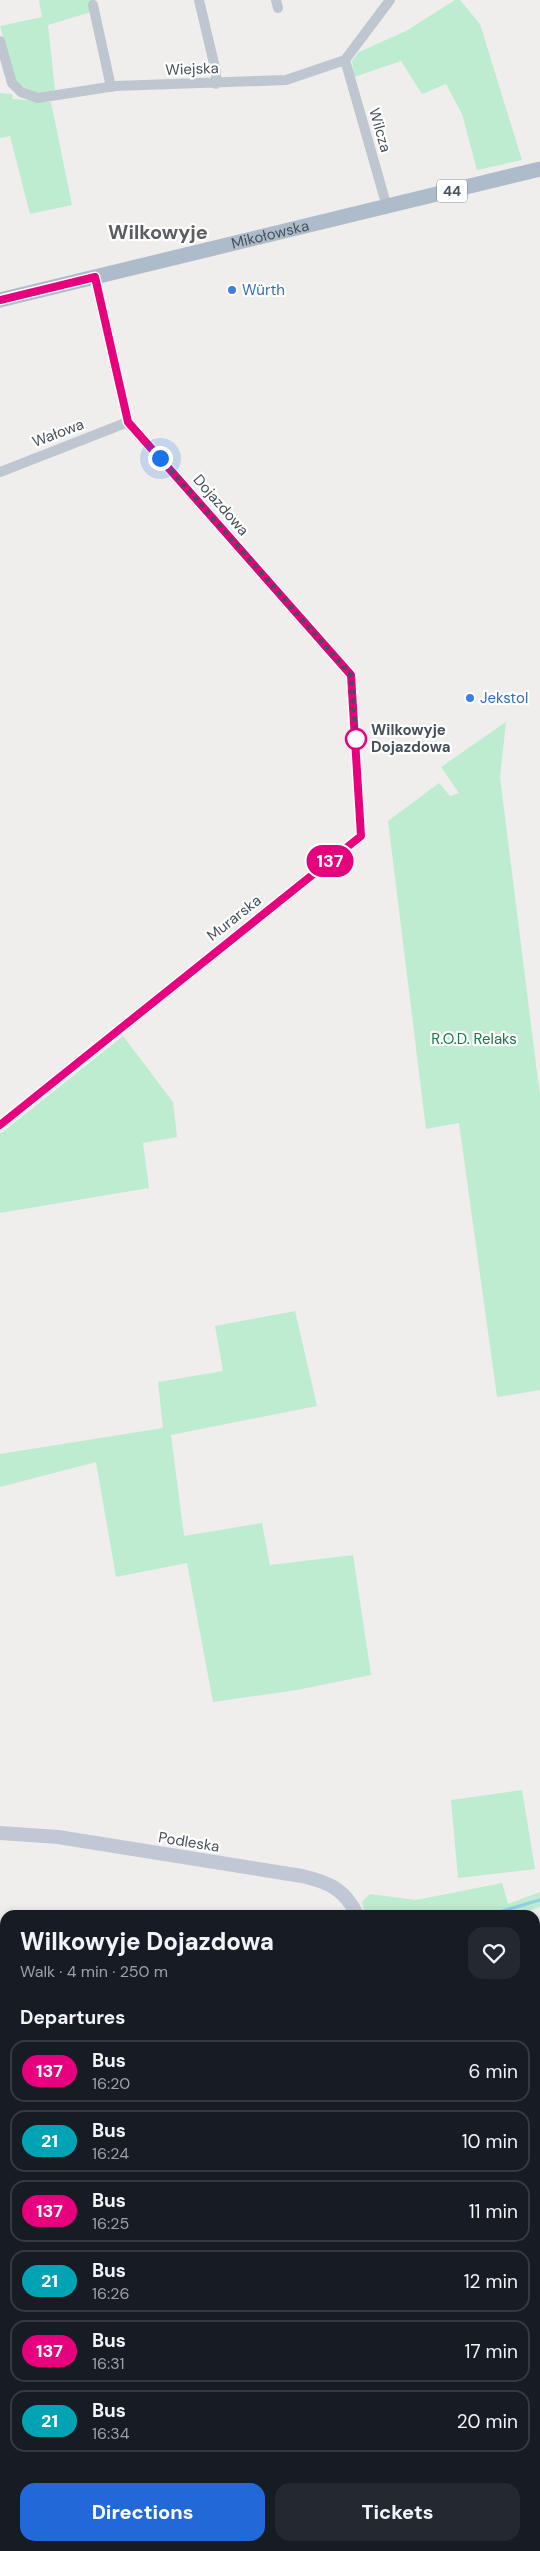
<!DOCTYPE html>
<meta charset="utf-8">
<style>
:root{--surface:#171b24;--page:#242831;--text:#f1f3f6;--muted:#9ea1a6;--line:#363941;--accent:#2268d6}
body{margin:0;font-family:"DM Sans",sans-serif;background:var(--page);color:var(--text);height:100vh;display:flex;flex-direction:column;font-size:19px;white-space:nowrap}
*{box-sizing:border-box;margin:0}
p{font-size:16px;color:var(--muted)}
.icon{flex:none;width:28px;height:28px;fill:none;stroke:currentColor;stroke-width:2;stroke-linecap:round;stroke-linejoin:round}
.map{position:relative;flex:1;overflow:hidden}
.drawer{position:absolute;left:0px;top:1910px;width:540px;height:641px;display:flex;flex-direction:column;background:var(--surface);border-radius:15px 15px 0 0;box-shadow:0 2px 8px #0003}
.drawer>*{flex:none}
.badge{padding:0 10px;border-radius:16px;font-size:18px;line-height:32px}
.you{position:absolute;width:25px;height:25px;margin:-12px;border:4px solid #fff;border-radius:50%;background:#1a73e8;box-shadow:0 0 0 8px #1a73e833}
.map>.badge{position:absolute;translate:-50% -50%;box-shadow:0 0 0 2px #fff}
h2{padding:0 20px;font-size:19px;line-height:45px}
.round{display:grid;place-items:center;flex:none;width:52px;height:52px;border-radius:15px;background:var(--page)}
.head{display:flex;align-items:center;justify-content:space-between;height:85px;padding:0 20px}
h1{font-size:24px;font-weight:800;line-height:38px}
.cta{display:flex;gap:10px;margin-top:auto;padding:10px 20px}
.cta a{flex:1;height:58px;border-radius:15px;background:var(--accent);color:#fff;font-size:20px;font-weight:800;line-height:58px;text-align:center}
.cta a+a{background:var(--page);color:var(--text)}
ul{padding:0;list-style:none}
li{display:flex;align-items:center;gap:15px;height:62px;margin:0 10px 8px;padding:0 10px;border:2px solid var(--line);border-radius:15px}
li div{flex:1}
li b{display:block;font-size:19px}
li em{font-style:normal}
li .badge{min-width:55px;font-weight:700;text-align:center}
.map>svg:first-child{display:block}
.green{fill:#bdecd1}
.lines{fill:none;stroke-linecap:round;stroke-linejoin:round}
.stream{stroke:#8cd0e7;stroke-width:3}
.street{stroke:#bec7cf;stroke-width:10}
.secondary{stroke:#bfc8d4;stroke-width:14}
.primary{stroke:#aebbcb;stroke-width:15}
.rail-casing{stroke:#b0b2b7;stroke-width:5}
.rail{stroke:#fff;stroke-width:3;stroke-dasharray:9;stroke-linecap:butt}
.line-casing{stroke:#fff;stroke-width:11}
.line{stroke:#e6007e;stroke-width:8}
.walk{stroke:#46505a;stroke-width:5;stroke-dasharray:0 9}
.shop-dot{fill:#3f7fe0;stroke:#fff;stroke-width:2}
.stop-dot{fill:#fff;stroke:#e6007e;stroke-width:2.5}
.labels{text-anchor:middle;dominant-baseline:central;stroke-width:4.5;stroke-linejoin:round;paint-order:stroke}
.shield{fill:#fff;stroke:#7e848c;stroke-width:1}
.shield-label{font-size:14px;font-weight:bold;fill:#46505a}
.street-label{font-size:15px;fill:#46505a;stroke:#fff}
.shop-label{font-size:15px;fill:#366cbe;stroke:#fff;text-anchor:start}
.stop-label{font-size:15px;font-weight:bold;fill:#46505a;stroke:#fff;text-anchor:start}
.park-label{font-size:15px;fill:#1b774d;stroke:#fff}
.district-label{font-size:20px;font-weight:bold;fill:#5a5d62;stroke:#fff}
</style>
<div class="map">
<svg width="540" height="2551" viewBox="0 0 540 2551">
<rect width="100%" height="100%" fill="#f0eded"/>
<!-- green -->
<path class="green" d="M39,0H96L89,3L91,12L48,25L55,90L37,94L15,82L0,26L42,17Z
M455,0H460L480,24L522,160L477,170L462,114L446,84L422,94L401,61L354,77L352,61L359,52L406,31Z
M0,93L12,94L13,99L51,102L72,205L30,214L10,136L0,138Z
M506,722L500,777L540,1096V1390L497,1397L459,1123L426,1129L388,821L439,783L450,796L459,793L441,767Z
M123,1036L173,1102L177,1137L143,1143L149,1188L0,1213V1134Z
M295,1311L317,1406L171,1435L184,1536L262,1523L270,1565L353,1555L371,1675L297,1690L213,1702L187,1563L116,1577L96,1462L0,1487V1454L163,1428L158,1382L223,1371L215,1326Z
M522,1790L535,1869L458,1878L451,1800Z
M502,1883L508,1904L540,1892V1907L515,1915H365L362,1902L370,1894L416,1900Z
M535,2010L540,2032V2364L535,2365Z
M0,2407L5,2412V2507L0,2498Z
M28,2546H383L388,2551H31Z"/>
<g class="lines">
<!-- stream -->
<path class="stream" d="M489,1915L540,1900
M0,2013L5,2012"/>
<!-- street -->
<path class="street" d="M199,0L216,72V84
M276,0L278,8
M93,5L111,87
M0,41L12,83L21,92L38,98L115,86L286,80L345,60L390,0
M345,60L387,207
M0,472L128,422
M0,1125L361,836L351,675L128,422L95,277"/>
<!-- secondary -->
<path class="secondary" d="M0,1833L58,1837L302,1876C328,1882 345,1889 357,1915
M502,2546L503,2551"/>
<!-- primary -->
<path class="primary" id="s1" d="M0,300L540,169"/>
<defs>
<path id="rail" d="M0,2521L5,2529
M0,2532L5,2540
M9,2546L11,2551
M0,2547L2,2551"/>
</defs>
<!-- rail casing -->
<use href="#rail" class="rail-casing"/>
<!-- rail -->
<use href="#rail" class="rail"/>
</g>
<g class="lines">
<defs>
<path id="line" d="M0,300L95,277L128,422L351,675L361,836L0,1125"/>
</defs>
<!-- line casing -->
<use href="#line" class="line-casing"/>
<!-- line -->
<use href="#line" class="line"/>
<!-- walk -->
<path class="walk" d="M160,458L351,675L356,739"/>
</g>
<!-- markers -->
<g class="shop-dot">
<circle cx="232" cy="290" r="5"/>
<circle cx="470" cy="698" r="5"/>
</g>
<circle class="stop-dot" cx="356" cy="739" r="10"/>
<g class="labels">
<!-- shield labels -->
<rect class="shield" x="437" y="179.5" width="30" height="23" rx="4"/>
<g class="shield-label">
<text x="452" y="191">44</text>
</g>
<!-- street labels -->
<g class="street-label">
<text transform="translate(192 69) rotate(-2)">Wiejska</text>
<text transform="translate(380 130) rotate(74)">Wilcza</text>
<text stroke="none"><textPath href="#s1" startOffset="278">Mikołowska</textPath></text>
<text transform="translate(58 433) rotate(-21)">Wałowa</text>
<text transform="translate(221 505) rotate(49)">Dojazdowa</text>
<text transform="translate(234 918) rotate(-38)">Murarska</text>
<text transform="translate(189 1842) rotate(9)">Podleska</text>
</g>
<!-- shop labels -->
<g class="shop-label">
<text x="242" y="290">Würth</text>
<text x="480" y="698">Jekstol</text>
</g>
<!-- stop labels -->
<g class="stop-label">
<text x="371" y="730">Wilkowyje<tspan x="371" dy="17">Dojazdowa</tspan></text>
</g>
<!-- park labels -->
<g class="park-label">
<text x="474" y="1039">R.O.D. Relaks</text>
</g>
<!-- district labels -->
<g class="district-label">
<text x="158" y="232">Wilkowyje</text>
</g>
</g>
</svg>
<div class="you" style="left:160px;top:458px"></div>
<b class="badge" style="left:330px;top:861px;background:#e6007e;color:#fff">137</b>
<section class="drawer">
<div class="head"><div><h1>Wilkowyje Dojazdowa</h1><p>Walk · 4 min · 250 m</p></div><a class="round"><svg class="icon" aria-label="heart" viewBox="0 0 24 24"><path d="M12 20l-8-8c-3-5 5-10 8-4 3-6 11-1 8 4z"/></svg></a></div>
<h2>Departures</h2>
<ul>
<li><span class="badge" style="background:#e6007e;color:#fff">137</span><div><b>Bus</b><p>16:20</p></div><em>6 min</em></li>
<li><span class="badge" style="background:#00a3b4;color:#fff">21</span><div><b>Bus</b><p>16:24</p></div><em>10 min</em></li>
<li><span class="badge" style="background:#e6007e;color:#fff">137</span><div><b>Bus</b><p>16:25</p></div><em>11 min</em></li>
<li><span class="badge" style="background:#00a3b4;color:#fff">21</span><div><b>Bus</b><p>16:26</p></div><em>12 min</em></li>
<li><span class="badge" style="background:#e6007e;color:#fff">137</span><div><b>Bus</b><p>16:31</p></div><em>17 min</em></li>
<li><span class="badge" style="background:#00a3b4;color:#fff">21</span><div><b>Bus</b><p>16:34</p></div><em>20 min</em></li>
</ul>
<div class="cta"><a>Directions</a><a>Tickets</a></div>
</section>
</div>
